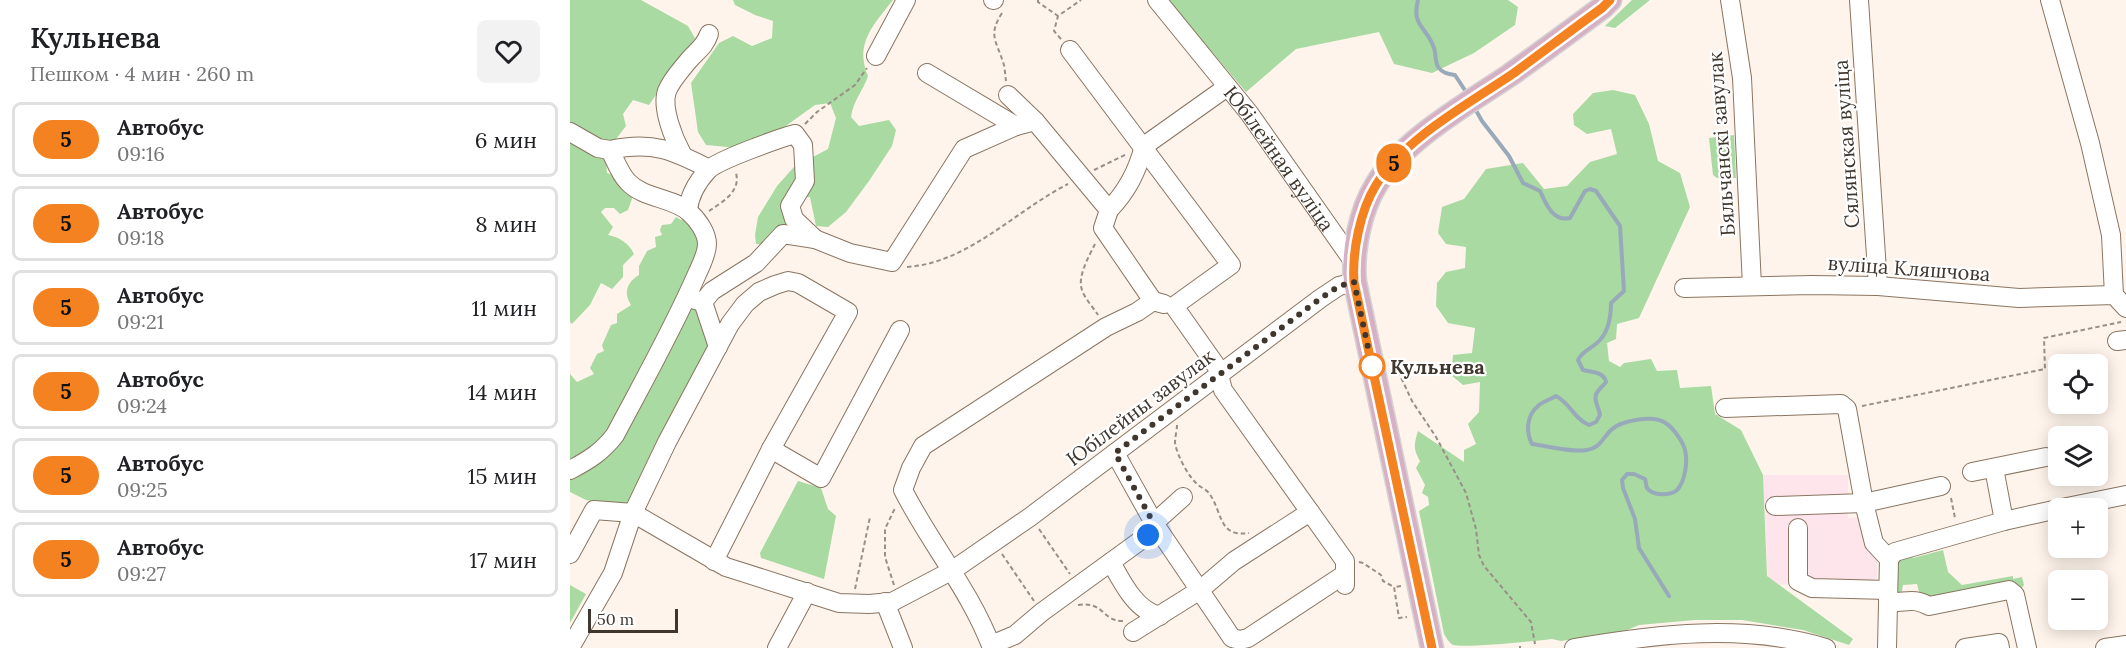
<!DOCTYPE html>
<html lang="ru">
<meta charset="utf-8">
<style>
:root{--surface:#fff;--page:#f2f2f2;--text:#202124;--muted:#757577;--line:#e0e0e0}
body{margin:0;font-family:Lora,serif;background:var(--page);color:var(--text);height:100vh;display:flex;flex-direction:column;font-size:22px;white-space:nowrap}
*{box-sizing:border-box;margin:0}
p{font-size:20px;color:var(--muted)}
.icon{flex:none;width:33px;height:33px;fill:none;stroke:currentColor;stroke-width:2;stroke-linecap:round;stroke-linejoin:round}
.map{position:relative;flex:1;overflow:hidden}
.panel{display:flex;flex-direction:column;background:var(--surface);width:570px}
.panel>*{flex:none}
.badge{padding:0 12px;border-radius:20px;font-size:21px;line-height:39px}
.buttons{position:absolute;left:1478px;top:354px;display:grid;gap:12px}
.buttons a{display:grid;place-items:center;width:60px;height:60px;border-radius:9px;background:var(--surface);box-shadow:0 3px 15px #0003;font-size:30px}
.scale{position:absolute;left:18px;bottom:15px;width:90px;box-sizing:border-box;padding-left:6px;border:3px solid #3f362d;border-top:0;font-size:16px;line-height:21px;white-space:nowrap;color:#3f362d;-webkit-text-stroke:4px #fff;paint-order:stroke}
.you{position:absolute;width:30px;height:30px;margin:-15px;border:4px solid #fff;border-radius:50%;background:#1a73e8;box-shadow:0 0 0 9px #1a73e833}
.map>.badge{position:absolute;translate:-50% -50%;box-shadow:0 0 0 3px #fff}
.round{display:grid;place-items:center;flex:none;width:63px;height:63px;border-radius:9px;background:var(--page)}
.headline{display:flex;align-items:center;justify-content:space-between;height:102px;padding:0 30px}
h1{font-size:28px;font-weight:600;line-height:45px}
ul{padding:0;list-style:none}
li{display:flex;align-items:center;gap:18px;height:75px;margin:0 12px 9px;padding:0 18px;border:3px solid var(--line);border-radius:9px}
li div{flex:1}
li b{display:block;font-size:22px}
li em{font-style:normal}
li .badge{min-width:66px;font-weight:700;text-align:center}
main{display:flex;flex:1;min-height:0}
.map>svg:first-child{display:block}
.commercial{fill:#fee4eb}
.green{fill:#a8daa1}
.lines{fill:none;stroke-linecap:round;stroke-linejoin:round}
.stream{stroke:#98aaba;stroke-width:4}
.minor-casing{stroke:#8a7561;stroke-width:20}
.major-casing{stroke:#d5d3d1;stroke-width:25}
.path{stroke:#998f86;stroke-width:2;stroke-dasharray:4.5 3;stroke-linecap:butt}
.minor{stroke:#fff;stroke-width:18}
.major{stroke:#d6b0c5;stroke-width:22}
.line-casing{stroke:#fff;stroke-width:14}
.line{stroke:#f58220;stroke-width:9}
.walk{stroke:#3f362d;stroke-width:6;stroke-dasharray:0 10.8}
.stop-dot{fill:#fff;stroke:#f58220;stroke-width:3}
.labels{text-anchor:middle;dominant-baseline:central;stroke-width:4.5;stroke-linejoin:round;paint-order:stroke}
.street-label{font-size:20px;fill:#3f362d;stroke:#fff}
.stop-label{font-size:20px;font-weight:bold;fill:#3f362d;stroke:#fff;text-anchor:start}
</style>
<main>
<section class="panel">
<div class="headline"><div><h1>Кульнева</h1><p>Пешком · 4 мин · 260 m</p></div><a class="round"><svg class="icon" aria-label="heart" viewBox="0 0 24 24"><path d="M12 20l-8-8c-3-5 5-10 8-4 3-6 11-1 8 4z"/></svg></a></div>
<ul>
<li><span class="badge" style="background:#f58220;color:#111">5</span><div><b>Автобус</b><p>09:16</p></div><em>6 мин</em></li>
<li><span class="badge" style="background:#f58220;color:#111">5</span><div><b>Автобус</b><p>09:18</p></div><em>8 мин</em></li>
<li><span class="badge" style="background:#f58220;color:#111">5</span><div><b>Автобус</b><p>09:21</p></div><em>11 мин</em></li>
<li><span class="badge" style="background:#f58220;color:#111">5</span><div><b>Автобус</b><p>09:24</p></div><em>14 мин</em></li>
<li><span class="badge" style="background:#f58220;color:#111">5</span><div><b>Автобус</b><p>09:25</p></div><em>15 мин</em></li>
<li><span class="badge" style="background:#f58220;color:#111">5</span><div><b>Автобус</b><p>09:27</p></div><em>17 мин</em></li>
</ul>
</section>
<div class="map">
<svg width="1556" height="648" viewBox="0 0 1556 648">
<rect width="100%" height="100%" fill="#fef4eb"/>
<!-- commercial -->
<path class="commercial" d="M1193,475H1278V518L1294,517L1307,553V581L1198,585Z"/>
<!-- green -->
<path class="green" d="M0,0H71L118,26L125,38L79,105L63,100L53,114L56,126L43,143L30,144L0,126Z
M163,0H323C304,24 284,44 298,76C293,91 283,101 281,117L289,126L319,120L326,130L322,146L299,181L276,212L258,227L246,226L240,197L221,198L218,231L199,245L186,244L185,235L188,217L207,186L224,167L258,149L266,118L260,103L245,105L199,138L168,148L136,145L128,132L121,83L149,43L163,36L182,46L202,38L203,21L185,15L165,5Z
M598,0H938L948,7L945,25L904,53L862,73L824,64L809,32L726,49L676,92Z
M1062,0H1080L1045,28L1035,26Z
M1043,90L1065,95L1079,124L1088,161L1110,173L1120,207L1069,318L1047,324L1046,339L1037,343L1039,361L1050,367L1054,363L1081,359L1087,371L1107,370L1110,388L1141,386L1145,414L1171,430L1193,475L1197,576L1283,639L1279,645L1233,630L1172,620H1125L1069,625L1055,631L991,641L982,639C965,641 895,648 883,645C879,643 876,637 874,634L849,511L859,505L858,497L852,493L855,485L846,468L850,461C843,449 844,444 848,431L894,462V450L906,444L898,424L909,412L910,382L893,385L881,375L883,355L902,353L905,328L878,323L866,306L867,283L876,272L895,268L896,247L876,244L868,233L872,207L894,199L916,169L953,163L974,189L997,186L1020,162L1047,154L1041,129L1017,134L1004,125L1003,114L1023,93Z
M1164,135L1166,178H1147L1143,175L1139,138Z
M0,141L25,152L36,161L37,173L49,177L63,196L58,210L50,214L44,208H35L31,212L43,227L38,235C49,237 59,243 64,254L53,265V277L42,289L31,283L20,305L2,324L0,322Z
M115,216L135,243L41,433L0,466V374L7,382L24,374L20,368L27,354L34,351L32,345L41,325L47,323V314L61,305C53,293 57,282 69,275V266L77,251L86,247L85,237L92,235L90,230L92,225L101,224L106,217L111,220Z
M122,306L128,307L143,337L61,507L16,500L0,492V475L23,463Z
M228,481L251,488L258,509L266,516L254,579L191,558L190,553Z
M1373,550L1378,572L1392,585L1443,576V579L1452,577L1454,585L1451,589L1361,602L1350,596L1347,584L1333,585L1331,597L1325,596L1328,563L1332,557L1342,555L1343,558Z
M0,585L16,594L0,623Z"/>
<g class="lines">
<!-- stream -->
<path class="stream" d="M848,0C841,26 857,27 864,48C866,53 865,62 868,67C872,73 879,74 885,75L898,95
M904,107L912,121L939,156L953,183L970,191C976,204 983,222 1000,218L1015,191L1020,189L1026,191L1050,226L1054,291L1041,303C1041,317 1039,330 1030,340C1023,348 1012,351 1008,360L1013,370C1022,372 1034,372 1036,382C1034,385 1031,387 1029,390C1021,397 1029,407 1030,415L1026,422L1019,425C1004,419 1000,403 986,396C981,399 972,402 968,406C956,416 956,432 962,444C977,446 1004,453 1017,450C1030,448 1032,439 1041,430C1052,420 1085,414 1097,424C1104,429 1113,442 1115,450C1118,461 1115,482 1107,490C1100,496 1083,496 1077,488C1076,486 1076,482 1075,479L1064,474H1057L1052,480L1053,488L1065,519L1069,548L1099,596"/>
<defs>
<g id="minor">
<path d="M423,0H424"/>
<path id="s1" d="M587,0L679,113L783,261"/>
<path d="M1160,0L1172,78L1182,286"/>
<path d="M1289,0L1308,286"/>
<path d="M1480,0L1520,143L1541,235L1544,295"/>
<path d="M500,50L661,265L604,306L647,367L653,390L775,561V585"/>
<path d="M306,56L336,0"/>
<path d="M357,73L446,126"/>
<path d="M438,95L465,121L539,210L533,228L583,301L594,304"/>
<path d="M0,132L28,148L40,150C45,160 50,174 58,182C74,199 102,197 119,212C128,220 137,233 137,244C137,254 131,265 127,274C103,329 73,382 45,435C32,452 19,460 0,470"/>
<path d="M40,150C82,141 103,150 139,169"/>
<path d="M112,154C104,139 91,108 97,91C102,79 111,70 119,60C127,51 135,46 139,34"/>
<path d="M539,210C557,191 567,172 574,146L657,87"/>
<path d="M118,211C119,196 128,181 138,170C148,160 210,138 225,134L233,145L235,181L220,206L224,219L245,239"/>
<path d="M1114,288L1242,285L1308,286L1449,298L1544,295L1556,308"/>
<path d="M122,299L133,302L148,347"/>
<path d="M133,302L142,291L186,263L213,234L245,239L280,253L322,262L394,149L446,126L465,121"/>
<path d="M1547,341L1556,340"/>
<path d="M1155,408L1271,404L1277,409L1294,503L1304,543L1319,559L1317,648"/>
<path d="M201,449L251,478L330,330"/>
<path d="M545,453L584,523L662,638L670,640L678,638L775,574"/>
<path d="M1424,468L1434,521"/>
<path d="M1402,472L1476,457"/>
<path d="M1205,506L1294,503L1371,486"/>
<path d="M1492,508L1556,495"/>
<path d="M1228,528V581L1242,588L1318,590"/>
<path d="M0,554L24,510L63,513L156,567L269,603L299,604L322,602L383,570L460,517L751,298L769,286L785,282"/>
<path d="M1319,559L1325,552L1434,521L1488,509"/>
<path d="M541,562C552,582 566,611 590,616"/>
<path d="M315,602L333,648"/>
<path d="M1318,602C1336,603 1343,597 1359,606L1439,590L1445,595L1457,648"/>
<path d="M563,632L630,590L664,561L740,512"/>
<path d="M421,645L445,635L472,612L578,535L584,523L613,497"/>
<path d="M0,648L43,573L63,513L97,442L160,324L175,304L189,292L205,285L218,281L228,283L278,312L201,449L144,561"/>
<path d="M207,648L237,592"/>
<path d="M422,648C400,590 361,545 333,490L341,468L353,446L536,327L567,312L583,301"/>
<path d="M1004,648C1086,634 1174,623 1256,648"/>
<path d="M1395,648L1429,643L1430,648"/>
<path d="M1535,648L1556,645"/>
</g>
<path id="major" d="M862,648L785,282C782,252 790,211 806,185C833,140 897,104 940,75C971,53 1002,30 1033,7L1040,0"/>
</defs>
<!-- minor casing -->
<use href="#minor" class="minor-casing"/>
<!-- major casing -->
<use href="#major" class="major-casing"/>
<!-- path -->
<path class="path" d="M468,0V2L488,16
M432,13C418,35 426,40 433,62C435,67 435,74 436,81
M491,39L484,31L488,16L511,0
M235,124L247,112L285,85L297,68
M524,170L557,154
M139,211C152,202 171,192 166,173
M525,244C519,256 507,277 512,290C515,299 523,307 528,315
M337,267C398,263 445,211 498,184
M821,369L828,371L842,401L866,437L896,493L906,529L909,555L914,566L961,622L965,644
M1292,406L1475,369L1474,338L1551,322
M607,425C607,430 605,437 605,443C607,455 618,476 627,484C630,487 635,489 638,492C653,510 647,538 679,533
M1381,498L1385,518
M469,529L500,574
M432,554L464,601
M789,562L793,563L811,575L813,581L824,587
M324,585L315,557V529L325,508
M831,586L824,587L829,618L837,617
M285,589L300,517
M508,605C535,601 531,621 553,621
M950,646V648"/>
<!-- minor -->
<use href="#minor" class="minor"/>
<!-- major -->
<use href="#major" class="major"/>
</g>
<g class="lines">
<defs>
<path id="line" d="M862,648L784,282C782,252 790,211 806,185C833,139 900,103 944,73C974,51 1003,29 1032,8L1040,0"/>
</defs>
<!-- line casing -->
<use href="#line" class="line-casing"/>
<!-- line -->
<use href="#line" class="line"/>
<!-- walk -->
<path class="walk" d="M578,535L584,524L545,453L751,298L769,286L784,282L802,366"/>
</g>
<!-- markers -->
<circle class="stop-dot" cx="802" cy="366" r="12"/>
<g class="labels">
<!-- street labels -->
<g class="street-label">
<text transform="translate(1151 144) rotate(-94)">Бяльчанскі завулак</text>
<text transform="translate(1276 144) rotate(-94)">Сялянская вуліца</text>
<text stroke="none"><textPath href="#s1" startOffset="200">Юбілейная вуліца</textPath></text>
<text transform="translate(1339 268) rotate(4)">вуліца Кляшчова</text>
<text transform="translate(570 407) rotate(-37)">Юбілейны завулак</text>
</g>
<!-- stop labels -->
<g class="stop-label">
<text x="820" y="366">Кульнева</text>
</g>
</g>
</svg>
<div class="buttons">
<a><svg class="icon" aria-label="locate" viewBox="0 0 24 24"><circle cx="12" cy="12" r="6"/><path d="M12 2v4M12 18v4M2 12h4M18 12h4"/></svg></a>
<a><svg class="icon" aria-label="layers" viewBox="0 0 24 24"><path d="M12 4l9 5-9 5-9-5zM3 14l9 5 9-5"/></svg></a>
<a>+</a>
<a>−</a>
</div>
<div class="scale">50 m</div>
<div class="you" style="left:578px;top:535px"></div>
<b class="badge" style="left:824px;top:163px;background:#f58220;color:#111">5</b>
</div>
</main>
